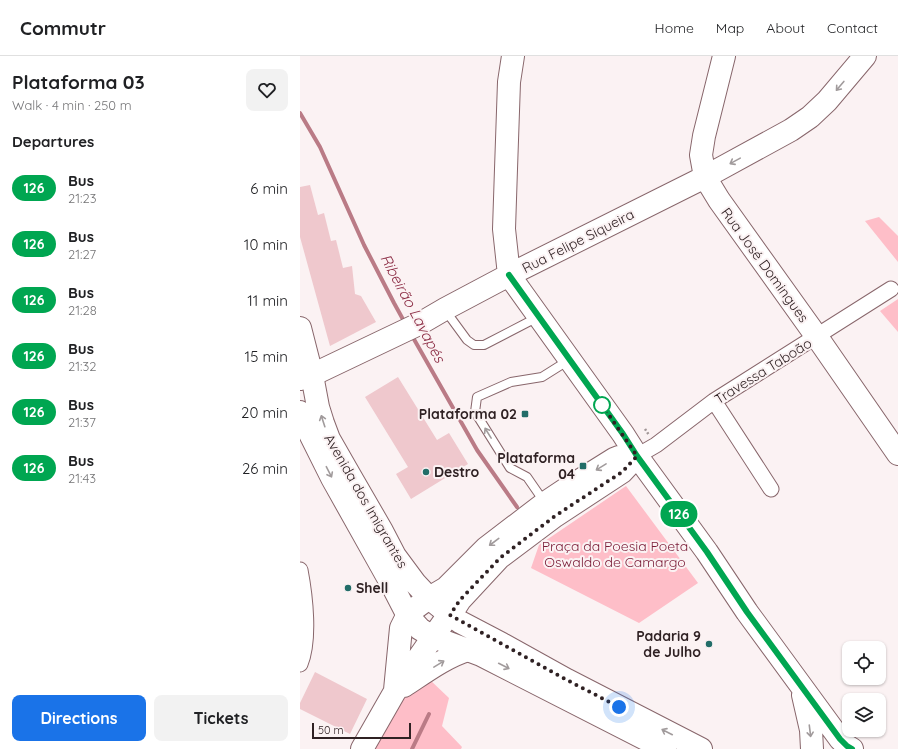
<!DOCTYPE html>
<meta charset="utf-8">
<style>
:root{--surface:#fff;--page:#f2f2f2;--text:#202124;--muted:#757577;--line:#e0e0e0;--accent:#1a73e8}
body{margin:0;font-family:Quicksand,sans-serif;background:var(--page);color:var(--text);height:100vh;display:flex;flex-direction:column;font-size:15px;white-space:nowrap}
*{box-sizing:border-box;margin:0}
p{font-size:13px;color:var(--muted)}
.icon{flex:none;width:22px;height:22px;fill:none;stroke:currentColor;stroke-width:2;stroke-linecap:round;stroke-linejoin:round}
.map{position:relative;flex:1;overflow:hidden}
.panel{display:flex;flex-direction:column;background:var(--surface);width:300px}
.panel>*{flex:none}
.badge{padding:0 8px;border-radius:13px;font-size:14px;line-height:26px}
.controls{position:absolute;left:542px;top:585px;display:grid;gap:8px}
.controls a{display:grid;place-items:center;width:44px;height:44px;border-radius:8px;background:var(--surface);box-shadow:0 1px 3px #0004;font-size:20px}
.scale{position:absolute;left:12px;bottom:10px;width:99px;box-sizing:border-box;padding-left:4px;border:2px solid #2f2123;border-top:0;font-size:11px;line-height:14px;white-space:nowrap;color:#2f2123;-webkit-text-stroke:3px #fbf2f3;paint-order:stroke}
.you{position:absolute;width:20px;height:20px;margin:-10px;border:3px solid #fff;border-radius:50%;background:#1a73e8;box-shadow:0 0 0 6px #1a73e833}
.map>.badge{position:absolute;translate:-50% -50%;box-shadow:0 0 0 2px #fff}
h2{padding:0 12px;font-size:15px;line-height:36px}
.round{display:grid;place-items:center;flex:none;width:42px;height:42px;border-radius:8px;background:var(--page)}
.headline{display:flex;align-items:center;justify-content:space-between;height:68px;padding:0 12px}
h1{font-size:19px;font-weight:800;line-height:30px}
.button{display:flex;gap:8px;margin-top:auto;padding:8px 12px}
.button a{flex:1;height:46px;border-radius:8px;background:var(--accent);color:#fff;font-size:16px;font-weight:800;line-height:46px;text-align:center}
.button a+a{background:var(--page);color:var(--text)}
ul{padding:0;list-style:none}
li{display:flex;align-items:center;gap:12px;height:56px;padding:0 12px}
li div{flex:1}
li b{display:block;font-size:15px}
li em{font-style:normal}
li .badge{min-width:44px;font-weight:700;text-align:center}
header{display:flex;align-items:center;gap:24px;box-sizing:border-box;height:56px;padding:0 20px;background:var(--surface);border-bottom:1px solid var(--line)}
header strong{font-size:19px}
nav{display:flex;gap:22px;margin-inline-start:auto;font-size:14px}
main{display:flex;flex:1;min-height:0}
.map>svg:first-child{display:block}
.green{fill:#febec8}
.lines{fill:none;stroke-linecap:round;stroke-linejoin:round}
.stream{stroke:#ba7b86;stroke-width:4}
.building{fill:#efc8cd}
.lane-casing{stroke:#88666b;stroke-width:10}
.street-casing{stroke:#88666b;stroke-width:17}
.secondary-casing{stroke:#88666b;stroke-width:24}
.primary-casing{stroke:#88666b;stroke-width:24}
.path{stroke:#a09596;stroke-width:2.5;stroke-dasharray:2 2;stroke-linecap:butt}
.lane{stroke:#fff;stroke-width:8}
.street{stroke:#fff;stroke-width:15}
.secondary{stroke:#fff;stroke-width:22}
.primary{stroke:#fff;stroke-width:22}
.oneway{stroke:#a19b9c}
.line-casing{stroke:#fff;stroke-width:9}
.line{stroke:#00a651;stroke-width:6}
.walk{stroke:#2f2123;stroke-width:4;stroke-dasharray:0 7.2}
.stop-dot{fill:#fff;stroke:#00a651;stroke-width:2}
.poi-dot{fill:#226d68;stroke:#fbf2f3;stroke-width:1.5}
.labels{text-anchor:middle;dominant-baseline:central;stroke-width:4;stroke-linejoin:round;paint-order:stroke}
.street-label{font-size:14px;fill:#2f2123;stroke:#fbf2f3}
.poi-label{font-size:14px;font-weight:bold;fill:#2f2123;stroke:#fbf2f3;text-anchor:end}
.park-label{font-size:14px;fill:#7a1c37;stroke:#fbf2f3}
.water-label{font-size:15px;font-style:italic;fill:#8b2c44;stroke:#fbf2f3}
</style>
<header>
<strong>Commutr</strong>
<nav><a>Home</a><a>Map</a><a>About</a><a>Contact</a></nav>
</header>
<main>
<section class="panel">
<div class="headline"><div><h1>Plataforma 03</h1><p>Walk · 4 min · 250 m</p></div><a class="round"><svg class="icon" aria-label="heart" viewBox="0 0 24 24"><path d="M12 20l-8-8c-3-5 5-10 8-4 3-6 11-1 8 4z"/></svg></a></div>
<h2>Departures</h2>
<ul>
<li><span class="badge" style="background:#00a651;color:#fff">126</span><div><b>Bus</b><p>21:23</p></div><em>6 min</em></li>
<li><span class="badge" style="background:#00a651;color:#fff">126</span><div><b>Bus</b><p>21:27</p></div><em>10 min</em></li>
<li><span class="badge" style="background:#00a651;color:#fff">126</span><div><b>Bus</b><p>21:28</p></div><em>11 min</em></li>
<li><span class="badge" style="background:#00a651;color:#fff">126</span><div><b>Bus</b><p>21:32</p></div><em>15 min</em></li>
<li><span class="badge" style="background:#00a651;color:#fff">126</span><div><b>Bus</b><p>21:37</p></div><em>20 min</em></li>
<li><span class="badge" style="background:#00a651;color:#fff">126</span><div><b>Bus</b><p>21:43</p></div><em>26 min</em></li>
</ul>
<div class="button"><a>Directions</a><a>Tickets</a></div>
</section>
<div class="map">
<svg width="598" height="693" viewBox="0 0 598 693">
<rect width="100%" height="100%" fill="#fbf2f3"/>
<!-- green -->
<path class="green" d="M579,161L598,180V206L565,165Z
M598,243V276L580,255Z
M326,430L398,527L339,567L231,512L239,489Z
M129,623L149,642L142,670L162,691L161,693H73L98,645Z"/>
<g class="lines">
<!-- stream -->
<path class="stream" d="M0,57L20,91L64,189L94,247L105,267
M111,278L177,394L217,451
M112,693L129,658"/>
</g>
<!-- building -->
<path class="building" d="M10,129L18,159L24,157L31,185L36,184L43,212L52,210L55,238L61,240L76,266L30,290L0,181V131Z
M98,321L137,384L149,377L168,408L111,443L96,418L108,411L65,341Z
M15,616L67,643L50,678L0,653V647Z"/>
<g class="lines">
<defs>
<path id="lane" d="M145,254L167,284L174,289H184L238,261
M245,447L227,421L210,412L175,356L177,341L211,326L242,321L269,304"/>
<path id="street" d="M414,345L471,433
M337,400L356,389L414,345L591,233
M0,514C5,540 10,584 0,608"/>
<path id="secondary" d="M424,0L404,80L401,99L405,121L419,144L517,281L598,398
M209,219L323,378L337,400L407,496L447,556L540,683L547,690L552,693
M209,219L204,173L206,113L209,26L213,0
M0,323L12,319L121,267L145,253L209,219L405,121L491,74L510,61L527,45L565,0
M104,630C124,617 145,601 168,594
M95,634L101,572L105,564L114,553L129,542L146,532L186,492L245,447L266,433L314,403L319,401L337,400
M503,639L511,674L512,693
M62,693L94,637L133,581L145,564L153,555L160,544L199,502L255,460L322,416L337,400"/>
<path id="primary" d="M0,272L12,319L18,351L23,367L29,383L49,418L82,475L95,500L115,527L129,542L150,559L160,566L202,588L267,624L401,693
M0,356L2,362L32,422L92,529L108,560L120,573L133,581L181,599L365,693"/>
</defs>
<!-- lane casing -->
<use href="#lane" class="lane-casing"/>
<!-- street casing -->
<use href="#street" class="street-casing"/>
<!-- secondary casing -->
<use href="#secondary" class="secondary-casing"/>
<!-- primary casing -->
<use href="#primary" class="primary-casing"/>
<!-- path -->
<path class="path" d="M345,373L349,379"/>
<!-- lane -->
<use href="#lane" class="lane"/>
<!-- street -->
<use href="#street" class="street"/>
<!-- secondary -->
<use href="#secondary" class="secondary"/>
<!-- primary -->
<use href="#primary" class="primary"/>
</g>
<!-- one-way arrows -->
<defs><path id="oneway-shaft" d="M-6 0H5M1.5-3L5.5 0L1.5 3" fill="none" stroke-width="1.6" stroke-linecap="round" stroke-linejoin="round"/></defs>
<g class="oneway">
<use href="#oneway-shaft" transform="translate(540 30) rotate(130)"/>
<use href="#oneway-shaft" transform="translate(435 105) rotate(151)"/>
<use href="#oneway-shaft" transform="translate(23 365) rotate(-108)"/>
<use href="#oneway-shaft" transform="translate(188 377) rotate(-122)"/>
<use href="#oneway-shaft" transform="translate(301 411) rotate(148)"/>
<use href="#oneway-shaft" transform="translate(29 416) rotate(63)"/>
<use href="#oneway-shaft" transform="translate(194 486) rotate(143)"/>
<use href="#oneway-shaft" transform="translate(139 608) rotate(-31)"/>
<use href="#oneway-shaft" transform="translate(204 610) rotate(27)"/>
<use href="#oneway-shaft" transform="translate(510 675) rotate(83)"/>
<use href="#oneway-shaft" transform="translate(367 676) rotate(-153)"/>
</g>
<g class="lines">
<defs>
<path id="line" d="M209,219L323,378L337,400L407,496L447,556L540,683L547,690L552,693"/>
</defs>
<!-- line casing -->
<use href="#line" class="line-casing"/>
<!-- line -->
<use href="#line" class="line"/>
<!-- walk -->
<path class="walk" d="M302,349L337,400L322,416L255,460L200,502L160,544L150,559L267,624L319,651"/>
</g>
<!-- markers -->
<circle class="stop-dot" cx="302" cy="349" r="8"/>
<g class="poi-dot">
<rect x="221" y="354" width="8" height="8" rx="2"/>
<rect x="279" y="406" width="8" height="8" rx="2"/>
<circle cx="126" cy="416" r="4"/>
<circle cx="48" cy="532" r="4"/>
<circle cx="409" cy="588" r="4"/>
</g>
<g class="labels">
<!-- street labels -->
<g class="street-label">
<text transform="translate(278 185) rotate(-27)">Rua Felipe Siqueira</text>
<text transform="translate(465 209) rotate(54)">Rua José Domingues</text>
<text transform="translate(463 315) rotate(-32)">Travessa Taboão</text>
<text transform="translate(66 445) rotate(60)">Avenida dos Imigrantes</text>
</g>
<!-- poi labels -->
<g class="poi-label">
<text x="217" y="358">Plataforma 02</text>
<text x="275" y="402">Plataforma<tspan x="275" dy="16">04</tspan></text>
<text x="134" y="416" text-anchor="start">Destro</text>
<text x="56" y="532" text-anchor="start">Shell</text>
<text x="401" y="580">Padaria 9<tspan x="401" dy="16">de Julho</tspan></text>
</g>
<!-- park labels -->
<g class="park-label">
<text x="315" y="490">Praça da Poesia Poeta<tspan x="315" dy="16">Oswaldo de Camargo</tspan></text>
</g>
<!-- water labels -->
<g class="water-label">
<text transform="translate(113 252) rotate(62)">Ribeirão Lavapés</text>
</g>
</g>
</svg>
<div class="controls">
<a><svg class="icon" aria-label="locate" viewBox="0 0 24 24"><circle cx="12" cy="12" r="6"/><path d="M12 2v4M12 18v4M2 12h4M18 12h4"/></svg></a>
<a><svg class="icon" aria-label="layers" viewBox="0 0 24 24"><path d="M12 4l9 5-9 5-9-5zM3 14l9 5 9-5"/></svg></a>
</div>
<div class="scale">50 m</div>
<div class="you" style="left:319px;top:651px"></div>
<b class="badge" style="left:379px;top:458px;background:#00a651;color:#fff">126</b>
</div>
</main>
